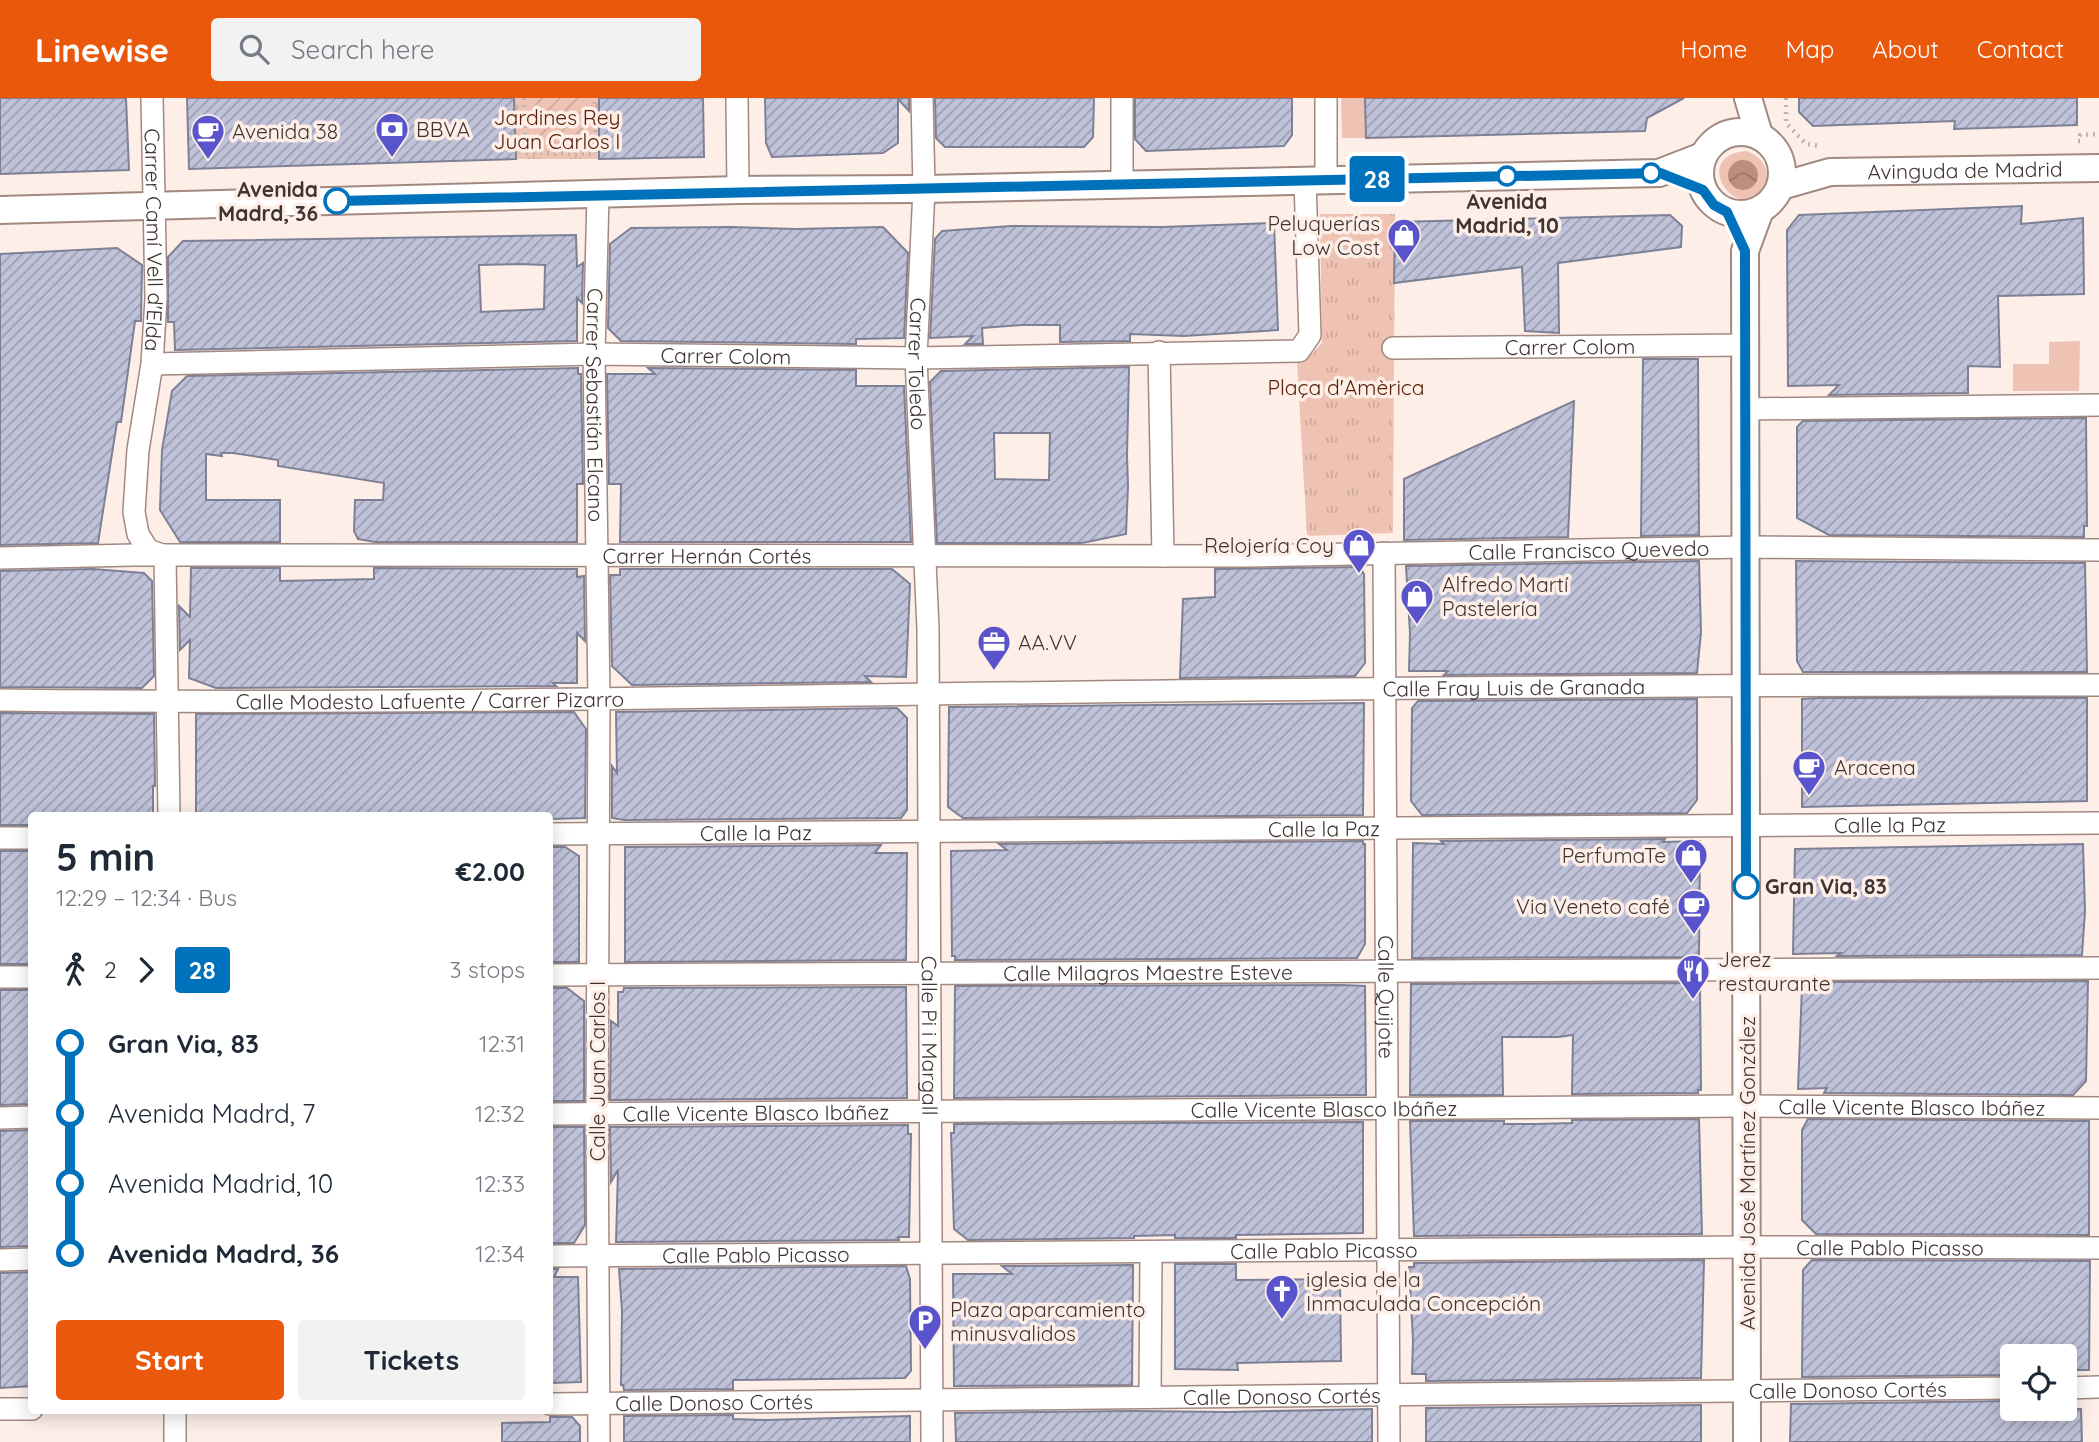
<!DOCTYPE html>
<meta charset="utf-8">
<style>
:root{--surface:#fff;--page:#f2f2f3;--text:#1f2937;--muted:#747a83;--accent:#ea580c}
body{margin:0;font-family:Quicksand,sans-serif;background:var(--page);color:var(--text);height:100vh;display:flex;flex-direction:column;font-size:26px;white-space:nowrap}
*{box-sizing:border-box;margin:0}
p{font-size:23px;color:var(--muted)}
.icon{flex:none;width:38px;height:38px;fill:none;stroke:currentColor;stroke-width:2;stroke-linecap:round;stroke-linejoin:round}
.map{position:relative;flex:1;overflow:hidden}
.side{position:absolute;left:28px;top:714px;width:525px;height:602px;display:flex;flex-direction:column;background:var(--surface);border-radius:7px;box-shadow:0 4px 18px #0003}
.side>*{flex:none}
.badge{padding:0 14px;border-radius:5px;font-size:24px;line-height:46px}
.fabs{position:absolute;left:2000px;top:1246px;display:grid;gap:14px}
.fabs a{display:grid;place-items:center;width:77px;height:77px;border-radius:7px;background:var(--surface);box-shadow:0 4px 18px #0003;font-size:35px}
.map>.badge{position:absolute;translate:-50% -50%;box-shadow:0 0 0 4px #fff}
.legs{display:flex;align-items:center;gap:10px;height:77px;padding:0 28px;font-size:23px}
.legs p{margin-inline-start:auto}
.summary{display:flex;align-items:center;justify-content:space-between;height:119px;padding:0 28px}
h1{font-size:38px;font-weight:800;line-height:52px}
.button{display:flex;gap:14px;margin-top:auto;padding:14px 28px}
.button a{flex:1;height:80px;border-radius:7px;background:var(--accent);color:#fff;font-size:28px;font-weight:800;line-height:80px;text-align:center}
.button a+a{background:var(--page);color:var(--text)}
ul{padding:0 28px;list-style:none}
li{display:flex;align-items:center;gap:24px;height:70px;font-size:26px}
li i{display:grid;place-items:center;width:10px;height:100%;margin:0 9px;background:currentColor}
li i::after{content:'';width:18px;height:18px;margin:-9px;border:5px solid;border-radius:50%;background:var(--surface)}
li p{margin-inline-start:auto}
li:first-child i{background:linear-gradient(#0000 50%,currentColor 0)}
li:last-child i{background:linear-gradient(currentColor 50%,#0000 0)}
header{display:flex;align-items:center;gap:42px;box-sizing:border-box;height:98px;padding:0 35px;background:var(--accent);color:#fff}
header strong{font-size:33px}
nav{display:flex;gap:38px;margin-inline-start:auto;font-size:24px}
.search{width:490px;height:63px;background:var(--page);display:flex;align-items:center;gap:18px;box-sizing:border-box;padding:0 24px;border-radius:7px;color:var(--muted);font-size:26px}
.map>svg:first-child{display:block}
.grass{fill:#efc3b3}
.park{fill:url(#park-tufts)}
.garden{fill:url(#garden-furrows)}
.water{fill:url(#water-waves)}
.building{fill:url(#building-hatch);stroke:#7e8096;stroke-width:2;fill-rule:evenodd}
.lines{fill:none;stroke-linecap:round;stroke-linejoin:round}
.minor-casing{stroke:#a28980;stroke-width:24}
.tertiary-casing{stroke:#a28980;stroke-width:30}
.path{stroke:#c1b2ad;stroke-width:4.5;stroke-dasharray:2 5;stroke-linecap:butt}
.minor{stroke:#fff;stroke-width:21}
.tertiary{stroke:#fff;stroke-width:26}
.line-1-casing{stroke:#fff;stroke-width:16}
.line-1{stroke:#0072bc;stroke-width:10}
.stop-1-dot{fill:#fff;stroke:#0072bc;stroke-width:3.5}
.labels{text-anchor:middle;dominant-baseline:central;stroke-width:7;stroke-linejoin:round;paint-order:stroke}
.park-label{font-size:21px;fill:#592108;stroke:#feeee8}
.poi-label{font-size:21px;fill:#3f3431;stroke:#feeee8;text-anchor:start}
.street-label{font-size:21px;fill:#3f3431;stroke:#feeee8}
.stop-label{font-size:21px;font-weight:bold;fill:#3f3431;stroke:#feeee8;text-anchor:end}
</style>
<header>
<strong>Linewise</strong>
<div class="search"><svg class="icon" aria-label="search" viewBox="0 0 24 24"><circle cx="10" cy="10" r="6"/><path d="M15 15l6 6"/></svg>Search here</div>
<nav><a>Home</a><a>Map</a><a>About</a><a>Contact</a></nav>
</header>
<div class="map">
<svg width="2099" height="1344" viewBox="0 0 2099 1344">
<defs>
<pattern id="park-tufts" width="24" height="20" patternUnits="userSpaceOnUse" patternTransform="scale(1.75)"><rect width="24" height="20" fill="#efc3b3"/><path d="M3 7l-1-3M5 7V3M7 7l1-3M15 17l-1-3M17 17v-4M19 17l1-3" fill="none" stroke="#cea89a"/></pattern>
<pattern id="garden-furrows" width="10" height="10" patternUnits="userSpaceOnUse" patternTransform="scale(1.75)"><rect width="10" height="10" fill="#efc3b3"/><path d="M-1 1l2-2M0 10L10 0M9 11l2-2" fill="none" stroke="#cea89a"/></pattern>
<pattern id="water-waves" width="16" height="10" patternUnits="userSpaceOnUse" patternTransform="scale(1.75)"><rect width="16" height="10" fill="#bb8f7f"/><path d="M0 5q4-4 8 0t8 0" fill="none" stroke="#997669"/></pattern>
<pattern id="building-hatch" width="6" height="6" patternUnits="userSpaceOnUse" patternTransform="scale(1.75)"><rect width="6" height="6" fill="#bfc2d9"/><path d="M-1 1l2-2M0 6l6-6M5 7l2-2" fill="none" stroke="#9d9eb1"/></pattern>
</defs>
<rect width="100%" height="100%" fill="#feeee8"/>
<!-- grass -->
<path class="grass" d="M1341,0H1365L1366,40H1342Z
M1746,53C1763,58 1773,75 1762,91C1737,127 1689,58 1746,53Z
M2080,243L2079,293H2013V266H2049V244Z"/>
<!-- park -->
<path class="park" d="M514,0H599V61H516Z
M1320,116H1395L1393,435L1307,438L1297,264L1312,256L1322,245Z"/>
<!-- garden -->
<path class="garden" d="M532,0H585V43L532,44Z"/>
<!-- water -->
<path class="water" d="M1728 77a15 15 0 1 1 30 0a15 15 0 1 1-30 0Z"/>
<!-- building -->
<path class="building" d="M0,0H126L129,72L0,76Z
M187,0H514L516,61L189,71Z
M599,0H703L704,59L599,61Z
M765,0H909V13L898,1V45L883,55L772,59L766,45Z
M935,0H1094L1093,39L1084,49H945L936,40Z
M1135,0H1292V37L1284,48L1146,53L1135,41Z
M1365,0H1684L1647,20L1645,33L1366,40Z
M1799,0H2077V27L1954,31L1955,23L1813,28L1799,14Z
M2022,108L2021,126L2083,120L2084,196L1998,198L2000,269L1968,268V295L1829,297L1839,287L1788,288L1787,132L1799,117Z
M1670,117L1682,128L1681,149L1558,165L1559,235L1525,233L1522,169L1394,185L1395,124Z
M1274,125L1278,232L1184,238L1130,236V243L1060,244V227H1022L982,230L983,246H965L973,238L930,240L935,141L942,133L1011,128L1163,129Z
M731,129L796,131L883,129L908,155L904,240L856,241V246L621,243L608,230L610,146L631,130Z
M576,137L577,169L583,165L582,205L577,200V243L175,252L174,224H168V159L183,143ZM520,166L545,167L544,211L481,214L479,167Z
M117,150L142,167L141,223H135L121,324H117L98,445L0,447V156Z
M1643,261H1698L1699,437L1641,438Z
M1129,269L1127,358L1128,388L1126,436L1082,445H937L930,284L941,273ZM994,335H1050L1049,382L995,381Z
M578,270V276H581L583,386H577V444H375L358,441L354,433L355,402H383L384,385L278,368V362L233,355H221L222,358L206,356V402H280V444H180L160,412L162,352L172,293L187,278Z
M648,270L856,272V288H904L911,444H620L621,386H609L607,276H655Z
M1574,303L1568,439L1404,442V381Z
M2086,320L2087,428H2084V439L1829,437L1797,420V329L1803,323Z
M1699,463L1701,534L1697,575L1444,577L1448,573H1409L1410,535L1406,468Z
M1796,463L2085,465L2087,574H1803L1797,563Z
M1360,469L1364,476L1365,565L1355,578L1180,580L1183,501L1215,499V471Z
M191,470H280V483L374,481V470L577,471V479L584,478L585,543L577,535V585H553L556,588L216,590L189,580L190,542L180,552L179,508L190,519Z
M93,471L144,475L152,483L154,578L142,590L0,589V473Z
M620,471H892L910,486L906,579L865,578L871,584L632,587L612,568L610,477H620Z
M1819,600H2087V703L1802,709V601Z
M1697,601V702L1687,715L1422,717L1411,703L1412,610L1418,603Z
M1364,605L1363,717L963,720L948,709L949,609Z
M897,610L907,620V712L901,720L624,722L612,720V668L617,675L616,614Z
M574,614L586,631L585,720L550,721V718H196V616Z
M0,615L154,616L155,688H153V718H32V727H0Z
M1665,741L1663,744L1700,743L1699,859L1412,860L1413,745L1444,746L1441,743Z
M1363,743V746H1365V846L1357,860L955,862V858H952L951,753L1007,752L999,746Z
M2083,746L2085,813L2082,857L1837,858L1841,855L1793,856L1795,751Z
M881,747L875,755H907L906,862L625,864V749Z
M550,749H565L579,758V864H550Z
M0,753H32V866H0Z
M2088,883L2086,983L2073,997L1824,995L1827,990L1798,991L1802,889L1808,884Z
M1700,885L1701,992H1698V995L1572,996L1573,937L1558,939H1502L1503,997H1410L1411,886Z
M1342,887L1365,888L1366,997H1363L954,1000L955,888Z
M906,889L907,1000L610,1002L611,923L618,928V894H623L624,890Z
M550,890H567L584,903V1003H550Z
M0,892H32V1006L0,1007Z
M1699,1021L1702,1136L1414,1138L1410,1023H1504V1026H1537L1572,1025V1022Z
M1808,1021L2089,1023V1137L1816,1136L1802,1122V1032Z
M1363,1024V1135L1236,1137V1140H1175V1137L1134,1138V1140L968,1142L954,1131L951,1035H954V1026Z
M908,1027V1036H911L909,1139H898L899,1142L616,1144L618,1072L611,1084L610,1029Z
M550,1029H584L585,1127L574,1145H550Z
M32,1032V1148L0,1149V1033Z
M1704,1162L1701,1280L1426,1283V1276H1412L1413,1242L1409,1169H1414V1165Z
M1812,1162L2090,1163L2089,1272H2065V1258H2012V1277L1802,1279L1803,1172Z
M1175,1166H1236V1182L1340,1181L1341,1263L1237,1265L1238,1272L1175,1271Z
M1133,1167L1132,1287L954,1288L953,1176H1012L1002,1168Z
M906,1168L910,1181L911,1273L905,1280L733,1282V1291L624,1292L623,1287H621L622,1213L619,1171Z
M550,1171H558L554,1179H578L581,1284L550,1285Z
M32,1174V1288L0,1290V1175Z
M2012,1303V1311H2081L2082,1344H1790L1791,1306Z
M1701,1307V1344H1426V1310Z
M1372,1311V1344H956L955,1315L1131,1313L1228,1314Z
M733,1317V1321L766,1322L910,1318V1344H624V1318Z
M550,1319H572L580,1328V1344H502V1325L550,1324Z"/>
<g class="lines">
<defs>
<g id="minor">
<path id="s1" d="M152,0L156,200L152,266L138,352L134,414L138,436L148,452L165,458L169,718"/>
<path d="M737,0L738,92"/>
<path id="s2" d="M922,0L924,91L916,260L928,531L932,1344"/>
<path d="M1326,0V82"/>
<path d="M1122,86V0"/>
<path id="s3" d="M598,97L594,256L599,601L597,1016L599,1344"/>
<path id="s4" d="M1393,250L1745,247"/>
<path d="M1159,254L1163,458"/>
<path id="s5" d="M152,266L594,256L916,260L1299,253L1310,237L1305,82"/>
<path d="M1745,311L2099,307"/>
<path id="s6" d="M1384,455L1389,1344"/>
<path id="s7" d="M0,460L134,457L1248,458L1746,449L2099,452"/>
<path id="s8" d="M0,602C309,606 619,601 928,596C1318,591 1709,586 2099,587"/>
<path id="s9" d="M550,736L2099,725"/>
<path d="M0,740H32"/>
<path id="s10" d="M550,877L2099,870"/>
<path d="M0,879H32"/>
<path id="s11" d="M550,1016L1747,1008L2099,1010"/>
<path d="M0,1020L32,1019"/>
<path id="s12" d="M550,1158L1747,1149L2099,1150"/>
<path d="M0,1162L32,1161"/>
<path d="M2065,1290L2099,1289"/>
<path d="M1150,1299L1151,1154"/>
<path id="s13" d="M550,1306L2012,1290"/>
<path d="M0,1311H32"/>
<path d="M175,1312V1344"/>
</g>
<g id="tertiary">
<path d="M1748,0L1759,37"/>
<circle cx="1741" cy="75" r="41"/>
<path id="s14" d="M1781,88L1830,74L2099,70"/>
<path d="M0,112L738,92L924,91L1659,75L1703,58"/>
<path d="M1747,1344L1745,153L1760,112"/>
</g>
</defs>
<!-- minor casing -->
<use href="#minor" class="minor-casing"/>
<!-- tertiary casing -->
<use href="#tertiary" class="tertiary-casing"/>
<!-- path -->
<path class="path" d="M524,0L525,55L595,56V0
M1786,0V25L1806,46L1821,48
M2078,43H2080V37L2099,36"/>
<!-- minor -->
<use href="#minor" class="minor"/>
<!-- tertiary -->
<use href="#tertiary" class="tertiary"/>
</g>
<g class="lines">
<defs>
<path id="line-1" d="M337,103C778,92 1219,83 1660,75L1703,92L1714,107L1727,114L1745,153L1746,788"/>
</defs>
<!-- line-1 casing -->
<use href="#line-1" class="line-1-casing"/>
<!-- line-1 -->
<use href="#line-1" class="line-1"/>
</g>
<!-- icons -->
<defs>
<symbol id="bank-pin" viewBox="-11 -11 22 30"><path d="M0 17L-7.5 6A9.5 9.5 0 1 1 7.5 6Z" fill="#5a54cc" stroke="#feeee8"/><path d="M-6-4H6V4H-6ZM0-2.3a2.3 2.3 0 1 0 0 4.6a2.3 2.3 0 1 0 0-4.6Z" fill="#fff"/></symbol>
<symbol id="cafe-pin" viewBox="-11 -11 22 30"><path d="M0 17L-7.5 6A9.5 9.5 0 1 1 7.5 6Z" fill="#5a54cc" stroke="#feeee8"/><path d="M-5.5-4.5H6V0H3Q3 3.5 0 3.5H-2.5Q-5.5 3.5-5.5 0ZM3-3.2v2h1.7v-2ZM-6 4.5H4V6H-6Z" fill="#fff"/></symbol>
<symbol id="shop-pin" viewBox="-11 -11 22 30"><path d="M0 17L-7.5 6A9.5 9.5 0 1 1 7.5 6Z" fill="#5a54cc" stroke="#feeee8"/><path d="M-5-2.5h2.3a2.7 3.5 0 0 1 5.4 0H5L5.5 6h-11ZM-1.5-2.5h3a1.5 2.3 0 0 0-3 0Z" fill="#fff"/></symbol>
<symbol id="office-pin" viewBox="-11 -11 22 30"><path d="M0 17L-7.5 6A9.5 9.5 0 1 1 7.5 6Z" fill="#5a54cc" stroke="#feeee8"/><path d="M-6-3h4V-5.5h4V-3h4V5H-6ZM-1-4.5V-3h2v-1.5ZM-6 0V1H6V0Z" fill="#fff"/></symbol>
<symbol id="restaurant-pin" viewBox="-11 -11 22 30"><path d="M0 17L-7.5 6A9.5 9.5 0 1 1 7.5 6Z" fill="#5a54cc" stroke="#feeee8"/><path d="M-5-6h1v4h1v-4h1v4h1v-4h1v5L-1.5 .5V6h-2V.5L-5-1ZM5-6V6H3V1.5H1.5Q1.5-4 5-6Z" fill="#fff"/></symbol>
<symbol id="church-pin" viewBox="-11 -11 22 30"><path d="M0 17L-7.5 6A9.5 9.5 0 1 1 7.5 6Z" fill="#5a54cc" stroke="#feeee8"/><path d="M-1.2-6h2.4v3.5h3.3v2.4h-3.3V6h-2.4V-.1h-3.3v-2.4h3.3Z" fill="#fff"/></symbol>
<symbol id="parking-pin" viewBox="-11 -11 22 30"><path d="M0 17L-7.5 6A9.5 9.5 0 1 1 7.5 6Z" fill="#5a54cc" stroke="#feeee8"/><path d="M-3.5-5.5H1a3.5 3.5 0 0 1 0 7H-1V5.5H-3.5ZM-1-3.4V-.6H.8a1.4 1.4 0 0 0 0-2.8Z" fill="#fff"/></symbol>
</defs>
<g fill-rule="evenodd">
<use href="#bank-pin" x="373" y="12" width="38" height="52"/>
<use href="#cafe-pin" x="189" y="14" width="38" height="52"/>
<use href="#shop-pin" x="1385" y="118" width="38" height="52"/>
<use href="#shop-pin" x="1340" y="428" width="38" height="52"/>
<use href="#shop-pin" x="1398" y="479" width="38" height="52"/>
<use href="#office-pin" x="975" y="525" width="38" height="52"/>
<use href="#cafe-pin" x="1790" y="650" width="38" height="52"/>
<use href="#shop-pin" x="1672" y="738" width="38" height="52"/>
<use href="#cafe-pin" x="1675" y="789" width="38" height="52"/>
<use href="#restaurant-pin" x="1674" y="854" width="38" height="52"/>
<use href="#church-pin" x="1263" y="1174" width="38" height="52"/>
<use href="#parking-pin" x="906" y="1204" width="38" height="52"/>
</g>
<!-- markers -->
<g class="stop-1-dot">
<circle cx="1651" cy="75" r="9"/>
<circle cx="1507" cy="78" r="9"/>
<circle cx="337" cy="103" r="12"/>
<circle cx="1746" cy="788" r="12"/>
</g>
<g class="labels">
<!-- park labels -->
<g class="park-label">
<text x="557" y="19">Jardines Rey<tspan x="557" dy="24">Juan Carlos I</tspan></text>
<text x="1346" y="289">Plaça d'Amèrica</text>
</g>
<!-- poi labels -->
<g class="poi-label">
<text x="416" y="31">BBVA</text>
<text x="232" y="33">Avenida 38</text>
<text x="1380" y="125" text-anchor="end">Peluquerías<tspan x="1380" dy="24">Low Cost</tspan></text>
<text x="1334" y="447" text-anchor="end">Relojería Coy</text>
<text x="1442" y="486">Alfredo Martí<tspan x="1442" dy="24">Pastelería</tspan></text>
<text x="1018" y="544">AA.VV</text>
<text x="1834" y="669">Aracena</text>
<text x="1666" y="757" text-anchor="end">PerfumaTe</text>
<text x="1670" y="808" text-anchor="end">Via Veneto café</text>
<text x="1718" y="861">Jerez<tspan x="1718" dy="24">restaurante</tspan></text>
<text x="1306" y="1181">iglesia de la<tspan x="1306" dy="24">Inmaculada Concepción</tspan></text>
<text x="950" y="1211">Plaza aparcamiento<tspan x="950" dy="24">minusvalidos</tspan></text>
</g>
<!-- street labels -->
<g class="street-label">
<text stroke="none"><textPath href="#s14" startOffset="186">Avinguda de Madrid</textPath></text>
<text stroke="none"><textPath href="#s1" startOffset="142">Carrer Camí Vell d'Elda</textPath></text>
<text stroke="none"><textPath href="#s4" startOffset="177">Carrer Colom</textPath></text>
<text stroke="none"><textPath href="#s5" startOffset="574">Carrer Colom</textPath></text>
<text stroke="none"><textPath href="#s2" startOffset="266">Carrer Toledo</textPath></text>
<text stroke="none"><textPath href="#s3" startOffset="210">Carrer Sebastián Elcano</textPath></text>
<text stroke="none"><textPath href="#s7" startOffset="1589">Calle Francisco Quevedo</textPath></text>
<text stroke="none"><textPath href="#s7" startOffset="707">Carrer Hernán Cortés</textPath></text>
<text stroke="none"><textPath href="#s8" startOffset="1514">Calle Fray Luis de Granada</textPath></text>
<text stroke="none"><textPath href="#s8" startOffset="430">Calle Modesto Lafuente / Carrer Pizarro</textPath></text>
<text stroke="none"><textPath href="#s9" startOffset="1340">Calle la Paz</textPath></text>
<text stroke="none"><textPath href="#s9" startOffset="774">Calle la Paz</textPath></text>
<text stroke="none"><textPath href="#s9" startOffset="206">Calle la Paz</textPath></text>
<text stroke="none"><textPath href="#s10" startOffset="598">Calle Milagros Maestre Esteve</textPath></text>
<text stroke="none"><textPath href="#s6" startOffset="444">Calle Quijote</textPath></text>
<text stroke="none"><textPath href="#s2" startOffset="938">Calle Pi i Margall</textPath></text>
<text transform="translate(597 973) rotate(-90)">Calle Juan Carlos I</text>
<text stroke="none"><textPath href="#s11" startOffset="1362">Calle Vicente Blasco Ibáñez</textPath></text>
<text stroke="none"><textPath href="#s11" startOffset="774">Calle Vicente Blasco Ibáñez</textPath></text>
<text stroke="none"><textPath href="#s11" startOffset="206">Calle Vicente Blasco Ibáñez</textPath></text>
<text transform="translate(1747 1075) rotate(-90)">Avenida José Martínez González</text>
<text stroke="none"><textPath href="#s12" startOffset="1340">Calle Pablo Picasso</textPath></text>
<text stroke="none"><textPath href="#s12" startOffset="774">Calle Pablo Picasso</textPath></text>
<text stroke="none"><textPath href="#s12" startOffset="206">Calle Pablo Picasso</textPath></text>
<text stroke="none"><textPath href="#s13" startOffset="1298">Calle Donoso Cortés</textPath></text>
<text stroke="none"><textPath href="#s13" startOffset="732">Calle Donoso Cortés</textPath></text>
<text stroke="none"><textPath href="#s13" startOffset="164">Calle Donoso Cortés</textPath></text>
</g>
<!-- stop labels -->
<g class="stop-label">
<text x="318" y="91">Avenida<tspan x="318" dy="24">Madrd, 36</tspan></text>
<text x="1507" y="103" text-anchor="middle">Avenida<tspan x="1507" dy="24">Madrid, 10</tspan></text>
<text x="1765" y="788" text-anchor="start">Gran Via, 83</text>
</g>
</g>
</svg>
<div class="fabs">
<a><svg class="icon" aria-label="locate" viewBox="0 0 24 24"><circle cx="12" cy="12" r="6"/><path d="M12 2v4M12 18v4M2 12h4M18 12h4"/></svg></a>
</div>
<b class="badge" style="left:1377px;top:81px;background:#0072bc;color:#fff">28</b>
<section class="side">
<div class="summary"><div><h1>5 min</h1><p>12:29 – 12:34 · Bus</p></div><b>€2.00</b></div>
<div class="legs"><svg class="icon" aria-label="walk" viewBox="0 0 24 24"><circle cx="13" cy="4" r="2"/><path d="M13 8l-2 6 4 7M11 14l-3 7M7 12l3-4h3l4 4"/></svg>2<svg class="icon" aria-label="forward" viewBox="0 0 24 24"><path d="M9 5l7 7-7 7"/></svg><b class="badge" style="background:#0072bc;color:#fff">28</b><p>3 stops</p></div>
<ul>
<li><i style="color:#0072bc"></i><b>Gran Via, 83</b><p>12:31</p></li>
<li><i style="color:#0072bc"></i><span>Avenida Madrd, 7</span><p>12:32</p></li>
<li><i style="color:#0072bc"></i><span>Avenida Madrid, 10</span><p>12:33</p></li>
<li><i style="color:#0072bc"></i><b>Avenida Madrd, 36</b><p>12:34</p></li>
</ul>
<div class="button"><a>Start</a><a>Tickets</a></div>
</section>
</div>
